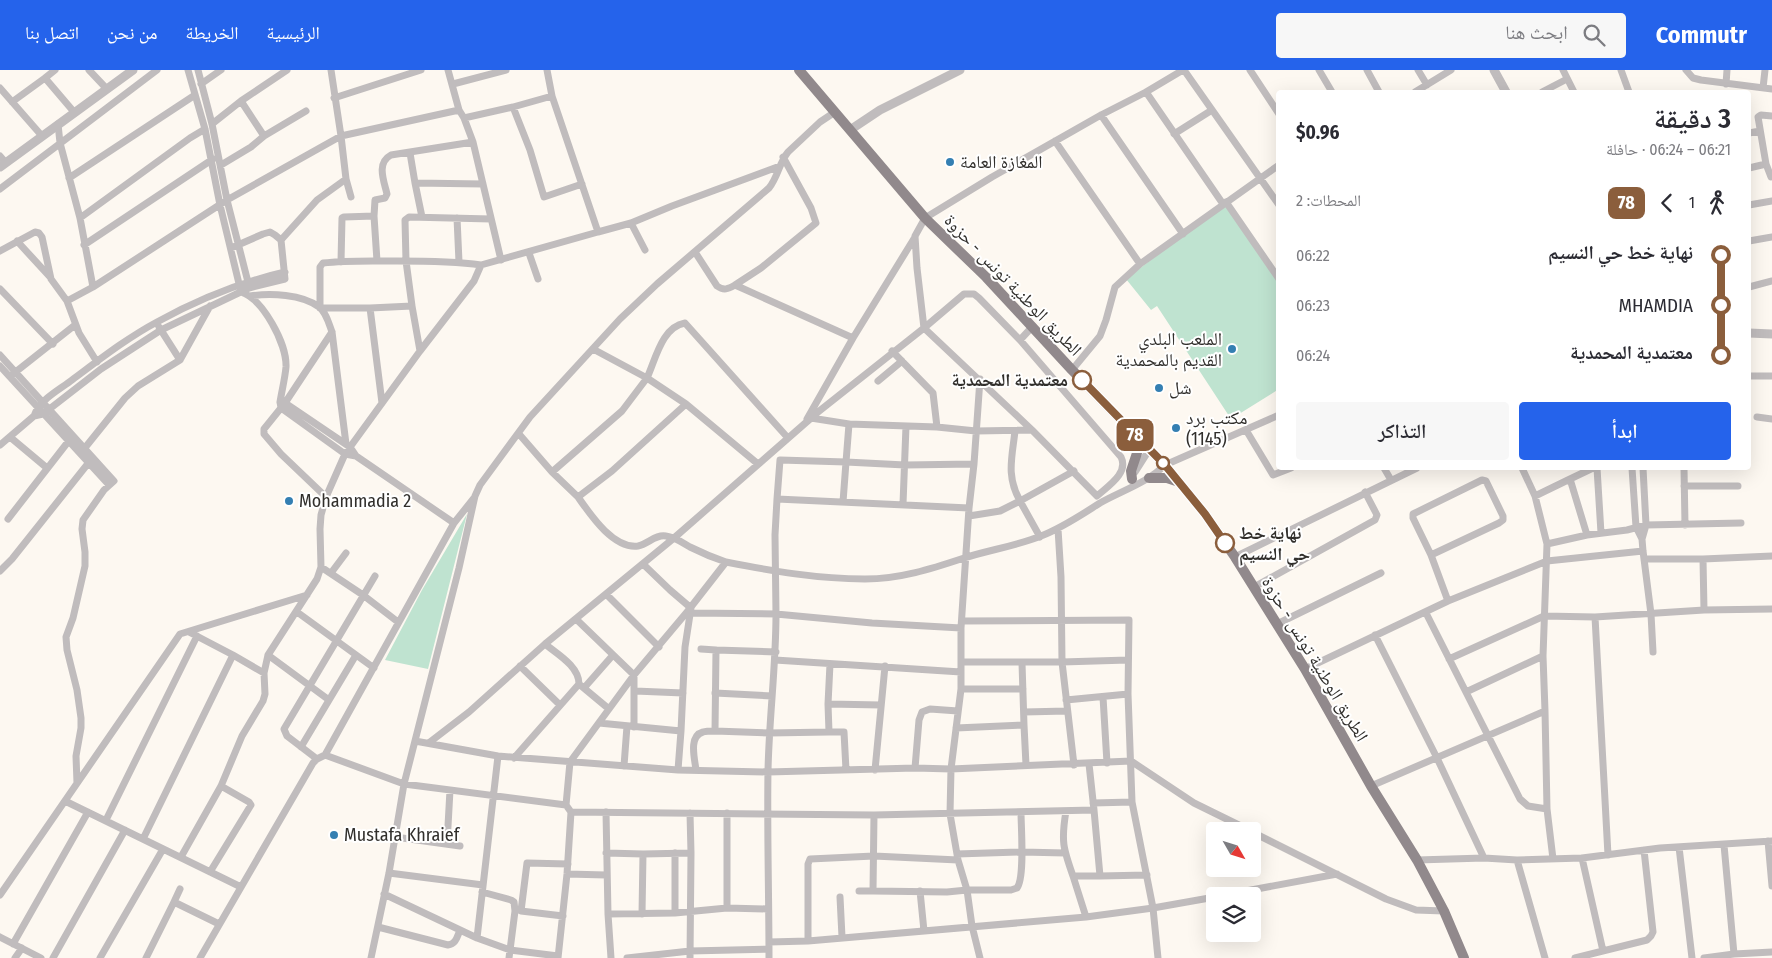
<!DOCTYPE html>
<html lang="ar">
<meta charset="utf-8">
<style>
:root{--surface:#fff;--page:#f7f7f7;--text:#2b2b33;--muted:#7c7c81;--accent:#2563eb}
body{margin:0;font-family:"Fira Sans Condensed","Noto Naskh Arabic",sans-serif;background:var(--page);color:var(--text);direction:rtl;height:100vh;display:flex;flex-direction:column;font-size:19px;white-space:nowrap}
*{box-sizing:border-box;margin:0}
p{font-size:16px;color:var(--muted)}
.icon{flex:none;width:28px;height:28px;fill:none;stroke:currentColor;stroke-width:2;stroke-linecap:round;stroke-linejoin:round}
.map{position:relative;flex:1;overflow:hidden;direction:ltr}
.sheet{position:absolute;left:1276px;top:20px;width:475px;height:380px;display:flex;flex-direction:column;background:var(--surface);border-radius:5px;box-shadow:0 5px 20px #0002;direction:rtl}
.sheet>*{flex:none}
.badge{padding:0 10px;border-radius:8px;font-size:18px;line-height:32px}
.needle{width:32px;rotate:129deg}
.fabs{position:absolute;left:1206px;top:752px;display:grid;gap:10px}
.fabs a{display:grid;place-items:center;width:55px;height:55px;border-radius:5px;background:var(--surface);box-shadow:0 5px 20px #0002;font-size:25px}
.map>.badge{position:absolute;translate:-50% -50%;box-shadow:0 0 0 2px #fff}
.legs{display:flex;align-items:center;gap:8px;height:55px;padding:0 20px;font-size:16px}
.legs p{margin-inline-start:auto}
.summary{display:flex;align-items:center;justify-content:space-between;height:85px;padding:0 20px}
h1{font-size:28px;font-weight:600;line-height:38px}
.cta{display:flex;gap:10px;margin-top:auto;padding:10px 20px}
.cta a{flex:1;height:58px;border-radius:5px;background:var(--accent);color:#fff;font-size:20px;font-weight:600;line-height:58px;text-align:center}
.cta a+a{background:var(--page);color:var(--text)}
ul{padding:0 20px;list-style:none}
li{display:flex;align-items:center;gap:18px;height:50px;font-size:19px}
li i{display:grid;place-items:center;width:8px;height:100%;margin:0 6px;background:currentColor}
li i::after{content:'';width:12px;height:12px;margin:-6px;border:4px solid;border-radius:50%;background:var(--surface)}
li p{margin-inline-start:auto}
li:first-child i{background:linear-gradient(#0000 50%,currentColor 0)}
li:last-child i{background:linear-gradient(currentColor 50%,#0000 0)}
header{display:flex;align-items:center;gap:30px;box-sizing:border-box;height:70px;padding:0 25px;background:var(--accent);color:#fff}
header strong{font-size:24px}
nav{display:flex;gap:28px;margin-inline-start:auto;font-size:18px}
.search{width:350px;height:45px;background:var(--page);display:flex;align-items:center;gap:12px;box-sizing:border-box;padding:0 18px;border-radius:5px;color:var(--muted);font-size:19px}
.map>svg:first-child{display:block}
.green{fill:#bfe3d0}
.lines{fill:none;stroke-linecap:round;stroke-linejoin:round}
.minor{stroke:#c0bcbd;stroke-width:7}
.tertiary{stroke:#c0bcbd;stroke-width:9}
.primary{stroke:#91898c;stroke-width:10}
.line-1-casing{stroke:#fff;stroke-width:11}
.line-1{stroke:#8b5e3c;stroke-width:8}
.poi-dot{fill:#347fb2;stroke:#fff;stroke-width:2}
.stop-1-dot{fill:#fff;stroke:#8b5e3c;stroke-width:2.5}
.labels{text-anchor:middle;dominant-baseline:central;stroke-width:4;stroke-linejoin:round;paint-order:stroke}
.poi-label{font-size:18px;fill:#312f2c;stroke:#fff;text-anchor:start}
.street-label{font-size:18px;fill:#312f2c;stroke:#fff}
.stop-label{font-size:18px;font-weight:bold;fill:#312f2c;stroke:#fff;text-anchor:end}
</style>
<header>
<strong>Commutr</strong>
<div class="search"><svg class="icon" aria-label="search" viewBox="0 0 24 24"><circle cx="10" cy="10" r="6"/><path d="M15 15l6 6"/></svg>ابحث هنا</div>
<nav><a>الرئيسية</a><a>الخريطة</a><a>من نحن</a><a>اتصل بنا</a></nav>
</header>
<div class="map">
<svg width="1772" height="888" viewBox="0 0 1772 888">
<rect width="100%" height="100%" fill="#fdf8f1"/>
<!-- green -->
<path class="green" d="M1225,133L1279,211V319L1231,349L1157,236L1151,240L1126,209Z
M467,444L428,599L385,590L422,520Z"/>
<g class="lines">
<!-- minor -->
<path class="minor" d="M55,0L45,8L74,42
M89,0L106,18
M188,0L205,59L220,135L241,222C263,229 287,274 286,297C285,308 282,320 280,332L281,338L345,384L356,386
M198,0L212,54L227,130L249,216
M331,0L341,66L346,109L351,127
M448,0L459,40L464,48L513,37L552,26L598,162L631,153L672,136L780,96
M547,0L552,26
M1183,0L1146,22L1223,134
M1184,0L1279,135
M1250,0L1279,44
M1319,0L1332,22
M1367,0L1379,22
M1418,0L1427,15
M1563,0L1574,22
M1621,0L1629,22
M1686,0L1693,8L1701,10L1772,19
M201,14L221,0
M453,14L506,0
M1726,14L1727,0
M0,18L42,66
M1763,18L1765,0
M1415,22L1451,0
M1542,22L1567,9
M334,28L421,0
M241,31L264,66
M12,32L45,8
M513,37L530,80L544,127L582,114
M1101,45L1183,164
M464,48L473,72L501,190
M58,54L60,73L80,148L93,217
M212,54L241,31L287,0
M1749,63L1760,61
M1174,64L1212,40
M1055,71L1140,194L1279,95
M410,83L415,113L483,114
M0,86L6,93
M221,95L251,77L264,66L306,41
M1749,98L1766,94
M1771,107L1766,94L1758,47L1761,45L1772,46
M69,108L195,25
M415,113L422,147
M0,119L157,0
M1226,132L1279,209
M1749,135L1772,131
M374,146L375,130L385,128L387,124C384,111 376,93 391,85L473,72
M80,148L190,68L205,59
M457,148L459,192
M631,153L645,180
M281,170L317,130L346,109
M17,171L50,207
M1749,171L1772,167
M84,175L213,89
M0,181L35,162L39,163L42,167L51,209L67,231L93,217L227,130L341,66L459,40
M695,182L717,216C724,221 728,219 735,215L853,268
M529,183L538,209
M341,192L342,148L344,147L374,146L377,191
M481,195C453,191 425,191 397,191C372,191 347,190 323,193L320,197V238H370L412,236L406,191L405,150L409,147L491,149
M735,215L761,198L816,153L811,138L783,87
M1749,217L1772,211
M0,219L53,274
M250,226C270,223 302,224 319,237C326,242 329,254 332,262L346,374
M67,231L79,263L97,292
M412,236L420,281
M370,238L382,333
M159,257L180,290
M1020,270L1033,256
M593,279L647,308C656,288 662,257 685,253L788,368
M892,281L933,323L937,357
M0,285L114,411L104,420L83,450L82,459L85,482V496L73,548L66,567L67,580L77,620L81,648V658L76,686L77,713
M0,296L109,415
M1072,300L1100,266L1106,250L1115,217L1140,194
M13,304L75,255
M1749,306H1772
M878,311L902,291
M280,332L285,333L350,377L356,386L454,453
M34,346C39,330 59,320 72,310C99,290 127,268 157,252C197,230 241,212 285,202
M1757,347L1772,349
M811,348L849,354
M807,349L853,268L915,167
M1246,360L1273,405L1291,398
M1015,361C1012,388 1006,406 1020,431L1074,401
M519,364L552,402L578,427L612,401L686,334L758,394
M10,367L47,398
M0,375L34,346L43,344L101,299L161,260L249,218L285,209L281,170L275,165L270,162L263,164L231,178
M84,379L125,328L138,316L180,290L210,236
M974,394L980,309
M1384,398L1391,410
M1522,398L1535,426L1547,474
M1597,398L1601,463
M1632,398L1636,457L1642,469
M1643,398L1646,455L1642,469L1643,481L1651,544L1653,582
M1684,398L1685,455
M552,402L622,341L647,308L686,334
M1135,402L1149,380
M1482,410L1486,411L1503,446V450L1499,453L1431,485L1413,448V444Z
M1684,416H1738
M1535,426L1570,409
M326,427L281,384L264,364V359L285,333L332,262
M578,427C590,444 613,479 638,476C648,474 656,464 666,466C675,467 683,473 690,477C702,483 714,488 726,492
M474,428L454,453L325,685L404,714L566,735
M777,429L780,390L846,392L843,432
M903,434L906,356
M969,438L961,558V619L951,699L950,744L958,790L967,820L972,856L980,888
M969,446L1000,441L1020,431L1040,467
M8,449L71,368
M1058,459L1061,507L1062,592L1074,695
M1587,465L1570,409L1593,398
M1431,485L1448,531
M1235,487L1417,398
M1644,489H1703L1772,486
M1703,489L1704,540
M321,497L363,525L398,552
M0,501L12,489L90,391
M331,503L346,483
M1254,517L1375,450L1377,445L1365,422
M606,524L659,577
M297,542L374,598
M690,543L776,544C776,597 769,649 768,701C767,763 769,826 769,888
M1426,543L1520,729L1528,736L1547,739
M1595,547L1608,785
M576,549L634,605V657
M962,551L1129,550L1128,624L1132,732L1153,838L1158,888
M1277,554L1381,503
M961,558L872,553L776,544L775,465L777,429L969,438L974,394L905,395L846,392L849,354L937,357L976,361L1032,360L1097,426C1108,416 1129,403 1121,387L1020,270L979,228L974,224H964L924,258L1032,360
M1375,565L1437,688L1484,788
M545,574C557,584 579,596 579,614L609,639
M716,580L776,582
M233,585L264,603
M268,585L329,630
M1449,589L1544,546L1595,547L1704,540L1772,539
M775,590L961,602
M961,592H1062L1128,590
M520,596L560,635
M1305,599L1448,531L1547,491L1643,481
M584,618L613,585
M961,619H1023
M635,621L683,623
M1466,622L1543,586
M715,623L772,626
M1103,627L1107,693
M1066,630L1128,624
M828,634L830,594
M1545,641L1547,739L1553,789
M1024,642L1067,641
M599,653L681,661L685,577L691,538L670,520L643,494
M1024,655L1026,695
M956,658L1024,655L1022,593
M715,661L769,663L829,662
M415,671L498,686L678,700L768,702L915,698L951,699L1131,691L1194,733L1251,761
M430,672L469,642L545,574L674,468L818,342L924,258L917,198L915,166L925,148L992,107L1101,45L1146,22
M301,677L356,585
M514,688L579,614
M317,689L287,666L284,659L375,506
M624,696L627,656
M915,698L919,650L922,642L930,639L958,641
M678,700L681,661
M696,700C695,690 688,666 703,662C706,661 712,661 715,661L716,580L701,579
M846,700L844,662H829L828,634L881,635
M875,700L885,596
M1371,716L1545,641L1543,586L1547,474L1587,465L1627,460L1646,455L1741,453
M65,731L241,817
M1093,733L1132,732
M1066,741C1061,771 1063,778 1073,806
M571,742L874,745L1094,740L1089,694
M606,742L608,844
M690,743L691,783L690,888
M727,743V838
M106,750L197,566
M1252,762L1386,829L1416,840L1444,841
M395,767L460,776
M143,769L233,585L189,562
M1768,771L1772,816
M447,774L450,720
M1724,775L1734,884
M1679,777L1692,888
M606,783L643,784
M957,784L1022,782L1065,783
M181,787L221,716L242,666L263,631L265,624L264,603L268,585L317,509L321,497L320,459L321,445L326,427L345,384L420,281L474,211L481,195L598,162
M1582,788L1603,881
M1417,790L1484,788L1517,790L1582,788L1660,778L1772,771
M1517,790L1545,888
M210,802L251,735L249,732L221,716
M389,803L483,815
M567,804L606,805
M1100,806L1147,805
M859,821H873L874,745
M873,821L947,822L967,820H1011L1017,818C1025,808 1021,757 1021,742
M920,821L924,861
M482,822L511,830L514,832L515,841L509,888
M384,824L477,868L498,686
M0,825L180,564L307,525
M1219,826L1337,804
M840,827L842,867
M174,832L180,819
M675,843V783
M642,844L643,784L691,783
M563,846L521,841L527,793L568,794
M1086,847L1073,806H1100L1094,740
M378,857L448,875C456,874 457,867 460,860
M0,867L41,888
M477,868L510,880L558,886
M808,871V794L810,789L874,786L958,790
M769,872L808,871L1086,847L1153,838L1215,827
M13,874L88,742
M15,888L22,878
M53,888L125,760
M100,888L163,779
M146,888L174,832L219,854
M200,888L313,693L317,689L325,685
M371,888L389,803L404,714L459,498L475,426L480,415L530,347L620,249L657,214L769,118C778,107 779,93 788,82L820,52L835,42
M558,888L567,804L571,742L566,735L570,692L634,605L687,542L726,492C772,501 818,509 865,509C900,509 931,499 964,488C989,480 1016,476 1041,466C1062,458 1081,445 1100,433C1121,421 1147,413 1165,395L1279,345
M611,888L608,844L675,843L727,838L768,839
M627,888L690,881L769,879
M1575,888L1647,870L1651,866L1653,862L1644,780
M1704,888L1734,884L1772,882"/>
<!-- tertiary -->
<path class="tertiary" d="M1494,0L1506,22
M850,60L880,40L960,0
M0,97L133,0
M1749,263L1772,264"/>
<!-- primary -->
<path class="primary" d="M799,0L925,148L986,207L1072,300L1165,395L1205,444L1235,487L1305,599L1371,716L1417,790L1444,841L1464,888
M1149,408H1167L1179,412
M1132,409L1131,401L1137,383L1136,366"/>
</g>
<g class="lines">
<defs>
<path id="line-1" d="M1082,310L1165,395L1205,444L1225,473"/>
</defs>
<!-- line-1 casing -->
<use href="#line-1" class="line-1-casing"/>
<!-- line-1 -->
<use href="#line-1" class="line-1"/>
</g>
<!-- markers -->
<g class="poi-dot">
<circle cx="950" cy="92" r="5"/>
<circle cx="1232" cy="279" r="5"/>
<circle cx="1159" cy="318" r="5"/>
<circle cx="1176" cy="358" r="5"/>
<circle cx="289" cy="431" r="5"/>
<circle cx="334" cy="765" r="5"/>
</g>
<g class="stop-1-dot">
<circle cx="1082" cy="310" r="9"/>
<circle cx="1163" cy="393" r="6"/>
<circle cx="1225" cy="473" r="9"/>
</g>
<g class="labels">
<!-- poi labels -->
<g class="poi-label">
<text x="960" y="92">المغازة العامة</text>
<text x="1222" y="269" text-anchor="end">الملعب البلدي<tspan x="1222" dy="21">القديم بالمحمدية</tspan></text>
<text x="1169" y="318">شل</text>
<text x="1186" y="348">مكتب برد<tspan x="1186" dy="21">(1145)</tspan></text>
<text x="299" y="431">Mohammadia 2</text>
<text x="344" y="765">Mustafa Khraief</text>
</g>
<!-- street labels -->
<g class="street-label">
<text transform="translate(1013 215) rotate(46)">الطريق الوطنية تونس - حزوة</text>
<text transform="translate(1315 589) rotate(59)">الطريق الوطنية تونس - حزوة</text>
</g>
<!-- stop labels -->
<g class="stop-label">
<text x="1068" y="310">معتمدية المحمدية</text>
<text x="1239" y="463" text-anchor="start">نهاية خط<tspan x="1239" dy="21">حي النسيم</tspan></text>
</g>
</g>
</svg>
<div class="fabs">
<a><svg class="needle" viewBox="-14 -14 28 28"><path d="M0-13l5 13h-10z" fill="#e53935"/><path d="M0 13l5-13h-10z" fill="#7c7c81"/></svg></a>
<a><svg class="icon" aria-label="layers" viewBox="0 0 24 24"><path d="M12 4l9 5-9 5-9-5zM3 14l9 5 9-5"/></svg></a>
</div>
<b class="badge" style="left:1135px;top:365px;background:#8b5e3c;color:#fff">78</b>
<section class="sheet">
<div class="summary"><div><h1>3 دقيقة</h1><p>06:21 – 06:24 · حافلة</p></div><b>$0.96</b></div>
<div class="legs"><svg class="icon" aria-label="walk" viewBox="0 0 24 24"><circle cx="13" cy="4" r="2"/><path d="M13 8l-2 6 4 7M11 14l-3 7M7 12l3-4h3l4 4"/></svg>1<svg class="icon" aria-label="back" viewBox="0 0 24 24"><path d="M15 5l-7 7 7 7"/></svg><b class="badge" style="background:#8b5e3c;color:#fff">78</b><p>المحطات: 2</p></div>
<ul>
<li><i style="color:#8b5e3c"></i><b>نهاية خط حي النسيم</b><p>06:22</p></li>
<li><i style="color:#8b5e3c"></i><span>MHAMDIA</span><p>06:23</p></li>
<li><i style="color:#8b5e3c"></i><b>معتمدية المحمدية</b><p>06:24</p></li>
</ul>
<div class="cta"><a>ابدأ</a><a>التذاكر</a></div>
</section>
</div>
